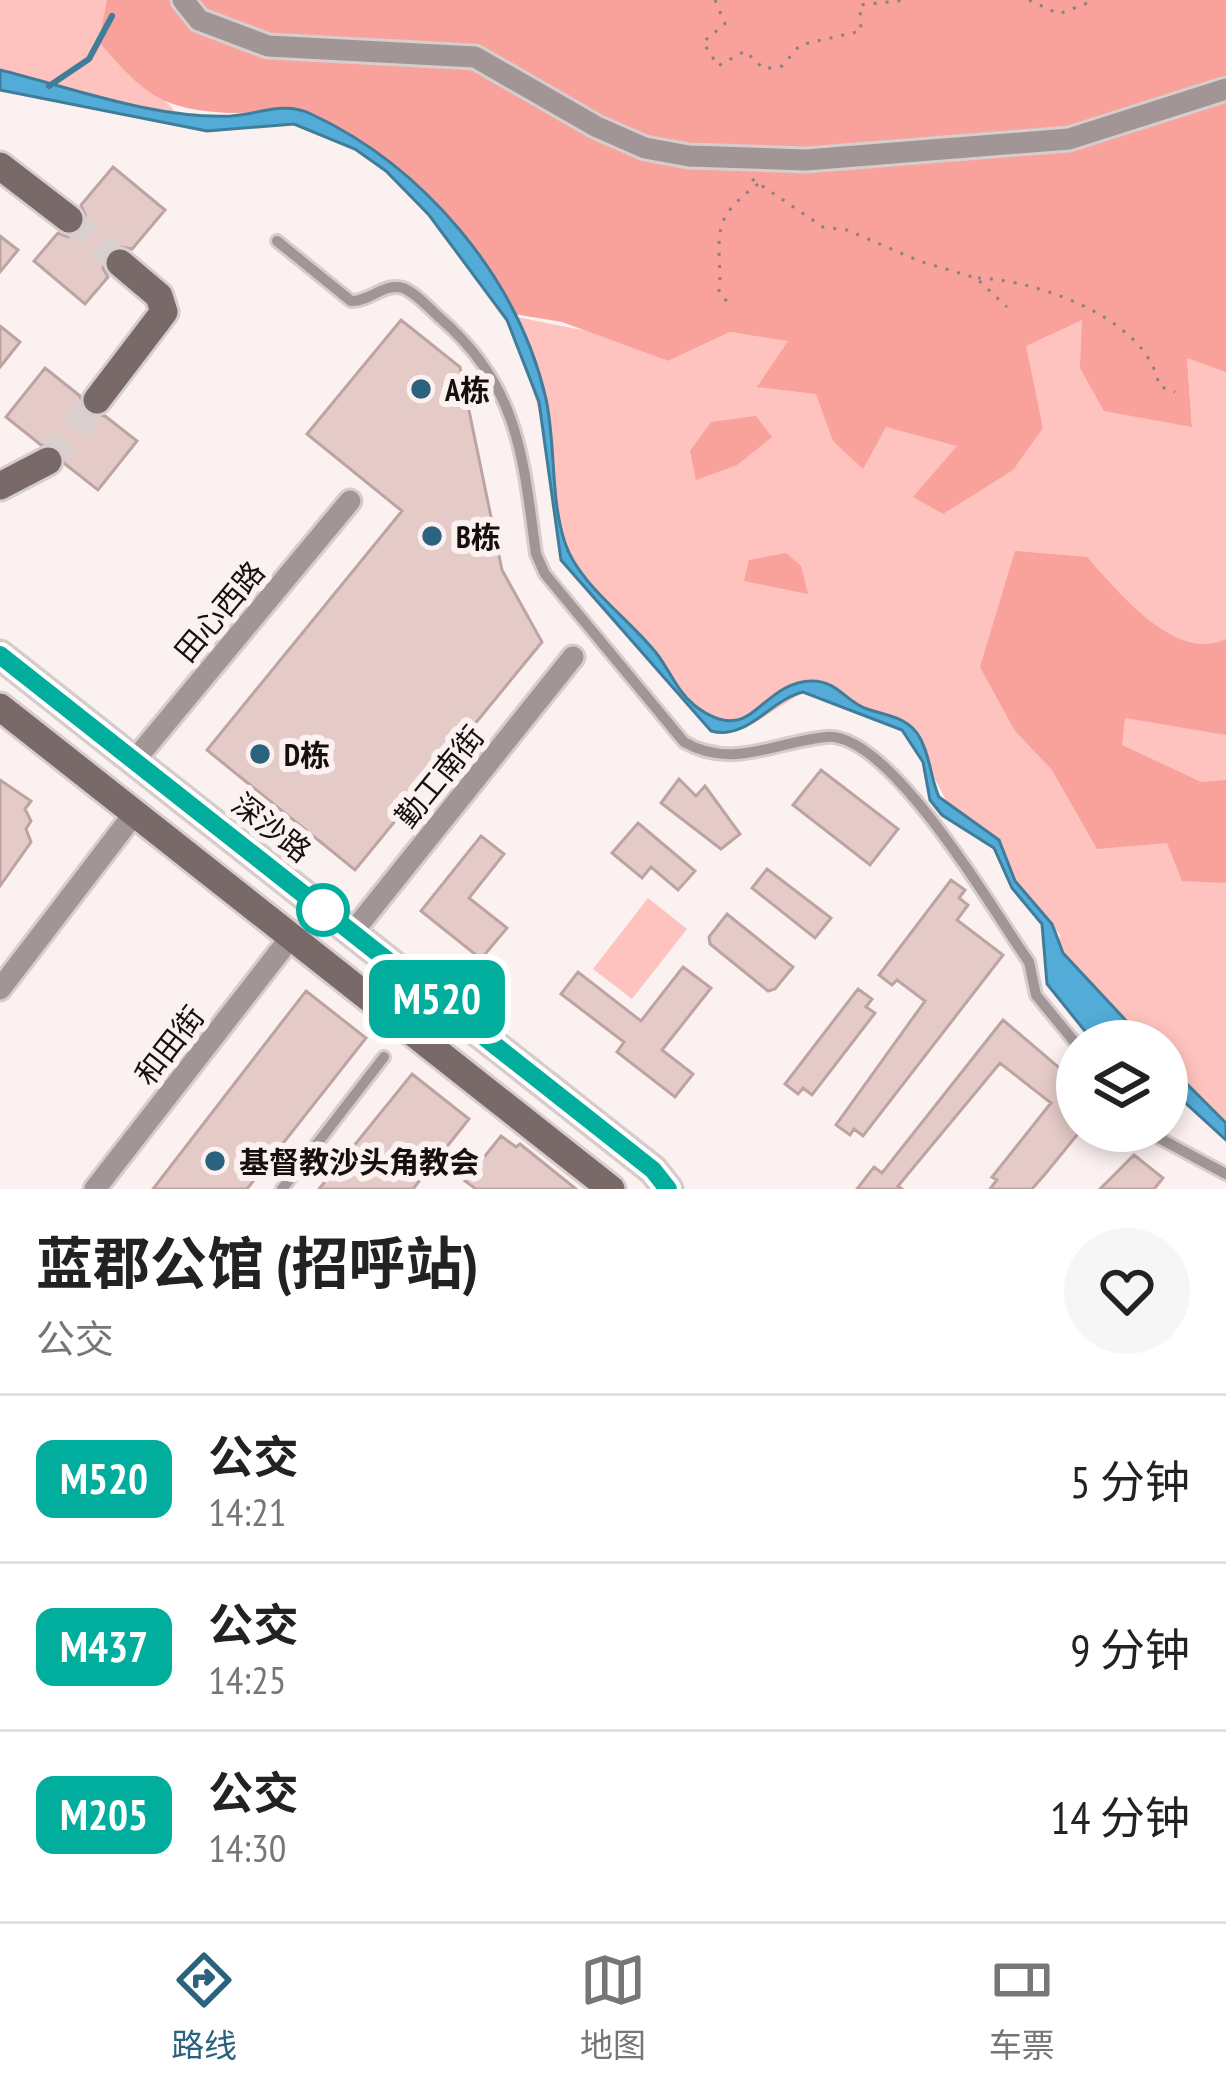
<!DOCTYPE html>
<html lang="zh">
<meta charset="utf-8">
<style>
:root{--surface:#fff;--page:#f6f6f6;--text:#222;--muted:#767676;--line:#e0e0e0;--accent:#2b627d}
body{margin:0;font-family:"PT Sans Narrow","Noto Sans SC",sans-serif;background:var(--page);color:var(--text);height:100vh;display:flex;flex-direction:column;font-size:45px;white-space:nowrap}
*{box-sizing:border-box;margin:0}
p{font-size:39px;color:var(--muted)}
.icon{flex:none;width:66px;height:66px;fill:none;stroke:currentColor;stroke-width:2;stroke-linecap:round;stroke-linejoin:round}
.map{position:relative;height:1189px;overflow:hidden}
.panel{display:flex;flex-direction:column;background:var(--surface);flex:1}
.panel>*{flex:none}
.badge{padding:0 24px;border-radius:18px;font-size:42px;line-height:78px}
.tools{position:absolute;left:1056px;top:1020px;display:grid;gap:24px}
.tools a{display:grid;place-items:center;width:132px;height:132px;border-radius:50%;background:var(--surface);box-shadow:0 6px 18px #0003;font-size:60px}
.map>.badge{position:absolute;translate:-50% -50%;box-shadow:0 0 0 6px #fff}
.round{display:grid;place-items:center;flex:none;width:126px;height:126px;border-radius:63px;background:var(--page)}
.head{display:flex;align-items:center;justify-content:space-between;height:204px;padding:0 36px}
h1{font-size:57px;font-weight:700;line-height:90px}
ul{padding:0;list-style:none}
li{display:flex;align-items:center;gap:36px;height:168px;padding:0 36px;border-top:3px solid var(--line)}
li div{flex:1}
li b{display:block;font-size:45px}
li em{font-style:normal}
li .badge{min-width:132px;font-weight:700;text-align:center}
.tab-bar{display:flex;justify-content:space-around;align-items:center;height:168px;border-top:3px solid var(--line);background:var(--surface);font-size:33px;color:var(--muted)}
.tab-bar a{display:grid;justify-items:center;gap:6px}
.tab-bar .on{color:var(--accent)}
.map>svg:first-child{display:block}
.green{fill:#fec3be}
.forest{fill:#f9a19b}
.water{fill:#52acd7;stroke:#407d9b;stroke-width:3}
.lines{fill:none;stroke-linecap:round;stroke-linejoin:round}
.stream{stroke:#407d9b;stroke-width:6}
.building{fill:#e5cbc8;stroke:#bda4a2;stroke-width:3}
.secondary-tunnel{stroke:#d9cfce;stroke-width:27;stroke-dasharray:27 14;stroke-linecap:butt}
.service-casing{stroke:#d7cdcc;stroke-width:16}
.minor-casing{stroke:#d7cdcc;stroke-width:27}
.secondary-casing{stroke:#d7cdcc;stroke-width:33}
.path{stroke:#8b8281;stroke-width:3;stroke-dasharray:3 9;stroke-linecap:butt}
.service{stroke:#a19695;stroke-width:10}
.minor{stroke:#a19695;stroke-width:21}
.secondary{stroke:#796968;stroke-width:27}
.line-casing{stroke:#fff;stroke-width:27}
.line{stroke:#01ad9c;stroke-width:18}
.poi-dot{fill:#2b627d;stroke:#fbf1f0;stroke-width:4.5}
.stop-dot{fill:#fff;stroke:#01ad9c;stroke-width:6}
.labels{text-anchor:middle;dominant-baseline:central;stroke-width:12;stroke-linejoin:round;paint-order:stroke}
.poi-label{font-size:30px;font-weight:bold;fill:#170f0e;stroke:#fbf1f0;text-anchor:start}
.street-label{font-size:30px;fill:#170f0e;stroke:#fbf1f0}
</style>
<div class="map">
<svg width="1226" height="1189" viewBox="0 0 1226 1189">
<rect width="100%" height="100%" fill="#fbf1f0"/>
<!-- green -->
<path class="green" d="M0,0H108L101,34L173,109L171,119L0,79Z
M507,315L587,331L668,361L730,332L798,339L864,464L886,427L963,444L914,497L943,514L1043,428L1025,346L1083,319L1192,426L1187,357L1226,368V1127L1167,1089V1041H1097L1047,984L1060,935L1015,881L999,840L951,810L907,725L803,692L753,724L721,734L560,560C562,475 536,394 507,315Z
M648,898L687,929L632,999L593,969Z"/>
<!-- forest -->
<path class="forest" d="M107,0H1226V372L1187,358L1192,427L1104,411L1080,368L1082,320L1026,346L1043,428L1013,470L943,514L913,497L957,446L886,427L863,469L833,441L816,394L757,387L788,341L730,332L668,361L562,322L502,312C444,234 385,144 286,115C270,111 248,113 231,113C161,110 144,94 99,42Z
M756,416L772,437L737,465L696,480L690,451L711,422Z
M1015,551L1087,557C1117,590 1175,664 1226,639V735L1125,718L1122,745L1201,782L1226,780V883L1182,881L1167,843L1097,849L1052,770L1015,731L980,667Z
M786,553L801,566L808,594L744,581L749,560Z"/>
<!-- water -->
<path class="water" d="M0,70C73,88 154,119 231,116C259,114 284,101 311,114C423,166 518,277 546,399C556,445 550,498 565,543C579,585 630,619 657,654C670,671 677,691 694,705C753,751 758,682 812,681C838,681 846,702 867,709C887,716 909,717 920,738C931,758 930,777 939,797L999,840L1015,881L1052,924L1063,953L1145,1041H1093L1047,984L1042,924L1012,888L994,848L942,815L930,800L923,762L902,730L803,692C770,700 747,741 711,731L561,560L539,402L507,320L429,215L386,171L355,149L294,124L207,131L0,90Z
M1167,1064L1226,1123V1140L1167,1086Z"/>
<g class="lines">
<!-- stream -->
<path class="stream" d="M49,86L89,59L112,16"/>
</g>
<!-- building -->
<path class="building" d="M113,167L165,210L132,249L115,246L106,252L103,268L108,277L85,304L34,261L58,233L68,237L82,231L87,220L81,205Z
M0,236L18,250L0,272Z
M401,320L460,367L502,570L542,642L355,870L207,750L402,511L307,434Z
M0,326L20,342L0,367Z
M45,368L80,396L85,413L105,416L137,441L98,490L65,464L59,447L41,445L6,417Z
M821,770L898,829L870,865L793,805Z
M679,779L696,796L705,786L740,834L721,849L661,803Z
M0,780L31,801L25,809L31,821L26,829L31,842L0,886Z
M638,823L695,871L678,890L651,867L642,878L612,853Z
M481,836L504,854L469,898L507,928L481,959L421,911Z
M767,869L831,918L815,938L752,888Z
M951,880L965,890L959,898L968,905L957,920L1003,955L863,1136L854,1129L850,1135L836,1125L925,1001L897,980L892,985L879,975Z
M727,914L793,967L775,989L768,991L710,944L709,937Z
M683,967L711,988L662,1050L693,1074L675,1097L617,1052L624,1042L561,994L578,972L641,1021Z
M858,989L872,999L866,1007L875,1013L812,1095L803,1088L798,1094L785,1084Z
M306,991L366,1038L247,1189H153Z
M1003,1020L1077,1083V1135L1046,1173L1032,1189H990L997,1180L992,1177L1051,1103L1000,1063L898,1186L902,1189H857L874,1167L882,1173Z
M412,1074L469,1119L413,1189H319Z
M501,1136L516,1147L520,1144L576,1189H476L465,1181Z
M1134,1155L1163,1178L1154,1189H1100Z"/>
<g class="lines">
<!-- secondary-tunnel -->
<path class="secondary-tunnel" d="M69,219L120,263
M48,461L97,400"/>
<defs>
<path id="service" d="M277,241L351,301C369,302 385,282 403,288C416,293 429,308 440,318C519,386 523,457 536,554L545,574L684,742C733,770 774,742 826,737C890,731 993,911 1029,962L1036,995L1077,1045
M1146,1131L1226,1174
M282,1189L384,1057"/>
<path id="minor" d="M183,0L199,20L268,46L475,57L597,127L645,148L689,156L806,160L1069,139L1226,89
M134,761L350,501
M352,933L573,657
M0,989L134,814
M95,1189L291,937"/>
<path id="secondary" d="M0,166L69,219
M97,400L164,312L159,296L120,263
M0,486L48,461
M0,655L653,1170L668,1189
M0,707L611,1189"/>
</defs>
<!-- service casing -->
<use href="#service" class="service-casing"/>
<!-- minor casing -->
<use href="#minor" class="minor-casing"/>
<!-- secondary casing -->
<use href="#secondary" class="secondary-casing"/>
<!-- path -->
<path class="path" d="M715,0L725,24L703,42L718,66L745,51L764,69L782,66L800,45L861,31L860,5L908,0
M1029,0L1059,14L1095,0
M752,179L823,227L847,230L919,261L976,278L1007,307
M978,278C1037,280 1149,319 1159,386L1175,392
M727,301C715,292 720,289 720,276C718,226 715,217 758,184"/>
<!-- service -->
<use href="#service" class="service"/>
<!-- minor -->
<use href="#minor" class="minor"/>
<!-- secondary -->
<use href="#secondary" class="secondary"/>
</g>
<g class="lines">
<defs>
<path id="line" d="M0,655L653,1170L668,1189"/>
</defs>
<!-- line casing -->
<use href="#line" class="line-casing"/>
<!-- line -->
<use href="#line" class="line"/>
</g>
<!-- markers -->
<g class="poi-dot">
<circle cx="421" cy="389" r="12"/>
<circle cx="432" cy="536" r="12"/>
<circle cx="260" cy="754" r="12"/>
<circle cx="215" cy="1161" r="12"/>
</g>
<circle class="stop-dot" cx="323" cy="910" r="24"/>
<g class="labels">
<!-- poi labels -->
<g class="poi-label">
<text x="445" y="389">A栋</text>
<text x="456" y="536">B栋</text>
<text x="284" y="754">D栋</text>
<text x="239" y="1161">基督教沙头角教会</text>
</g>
<!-- street labels -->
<g class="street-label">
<text transform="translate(219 611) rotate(-50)">田心西路</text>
<text transform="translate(439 776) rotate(-51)">勤工南街</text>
<text transform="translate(272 827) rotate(38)">深沙路</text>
<text transform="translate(169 1045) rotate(-52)">和田街</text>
</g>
</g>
</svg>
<div class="tools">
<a><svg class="icon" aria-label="layers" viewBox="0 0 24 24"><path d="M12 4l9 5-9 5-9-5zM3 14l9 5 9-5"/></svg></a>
</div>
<b class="badge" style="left:437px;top:999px;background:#01ad9c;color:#fff">M520</b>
</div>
<section class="panel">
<div class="head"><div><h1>蓝郡公馆 (招呼站)</h1><p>公交</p></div><a class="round"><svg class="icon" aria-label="heart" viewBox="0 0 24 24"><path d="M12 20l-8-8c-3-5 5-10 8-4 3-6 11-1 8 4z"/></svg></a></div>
<ul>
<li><span class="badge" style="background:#01ad9c;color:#fff">M520</span><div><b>公交</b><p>14:21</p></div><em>5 分钟</em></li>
<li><span class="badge" style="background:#01ad9c;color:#fff">M437</span><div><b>公交</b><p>14:25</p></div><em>9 分钟</em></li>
<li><span class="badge" style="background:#01ad9c;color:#fff">M205</span><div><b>公交</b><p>14:30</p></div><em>14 分钟</em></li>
</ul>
</section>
<nav class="tab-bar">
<a class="on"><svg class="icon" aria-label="directions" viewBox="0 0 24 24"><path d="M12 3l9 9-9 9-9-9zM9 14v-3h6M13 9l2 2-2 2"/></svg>路线</a>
<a><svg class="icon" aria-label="map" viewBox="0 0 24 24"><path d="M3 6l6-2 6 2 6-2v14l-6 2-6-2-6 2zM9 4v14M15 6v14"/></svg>地图</a>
<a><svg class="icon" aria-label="tickets" viewBox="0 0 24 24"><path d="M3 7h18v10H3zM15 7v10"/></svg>车票</a>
</nav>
